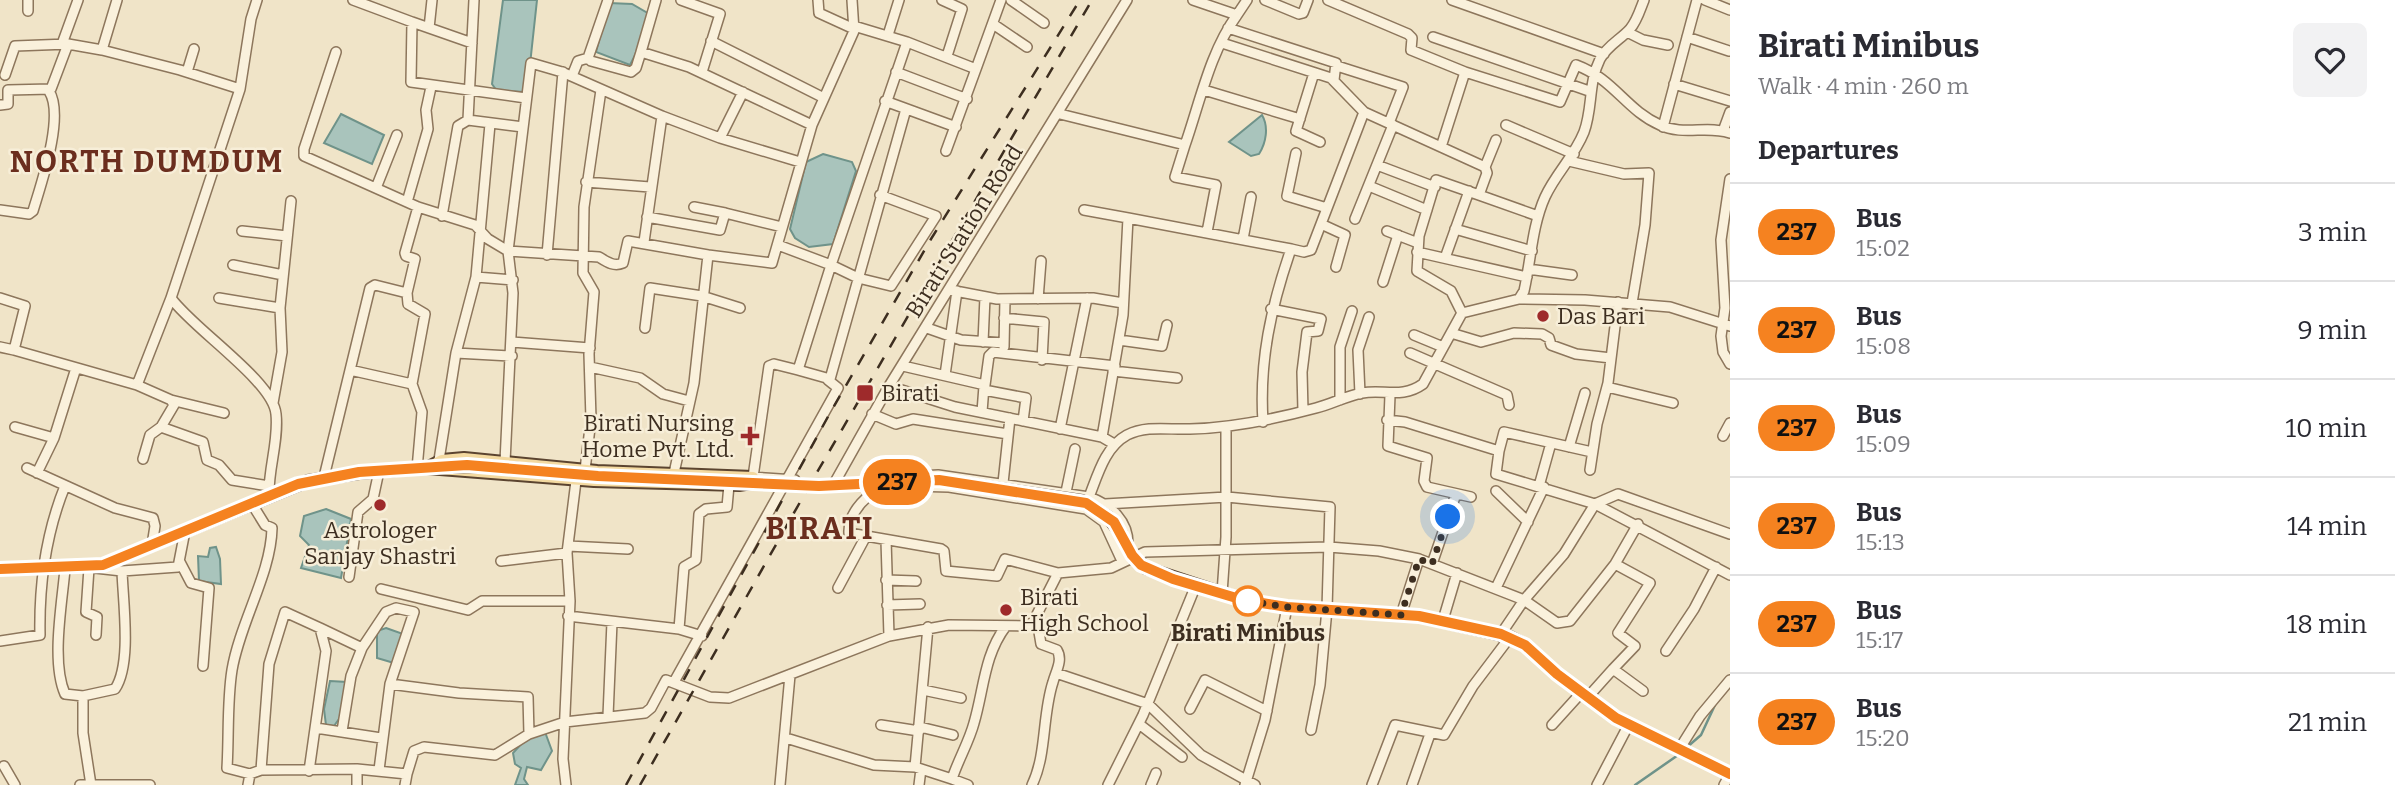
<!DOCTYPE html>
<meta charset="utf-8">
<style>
:root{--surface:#fff;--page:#f2f2f3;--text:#2b2b33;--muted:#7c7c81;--line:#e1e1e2}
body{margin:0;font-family:Bitter,serif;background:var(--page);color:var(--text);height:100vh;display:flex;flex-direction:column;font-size:26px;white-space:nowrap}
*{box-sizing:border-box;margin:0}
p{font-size:23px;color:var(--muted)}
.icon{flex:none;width:38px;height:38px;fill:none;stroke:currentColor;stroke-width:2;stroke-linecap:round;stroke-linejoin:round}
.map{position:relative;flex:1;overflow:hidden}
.sheet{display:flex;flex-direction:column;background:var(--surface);width:665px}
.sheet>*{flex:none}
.badge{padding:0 14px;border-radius:23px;font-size:24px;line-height:46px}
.you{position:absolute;width:35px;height:35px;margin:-18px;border:5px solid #fff;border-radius:50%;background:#1a73e8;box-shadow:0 0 0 10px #1a73e833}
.map>.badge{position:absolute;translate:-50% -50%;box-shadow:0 0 0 4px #fff}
h2{padding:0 28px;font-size:26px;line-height:63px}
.round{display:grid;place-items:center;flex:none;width:74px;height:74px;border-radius:10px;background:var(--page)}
.head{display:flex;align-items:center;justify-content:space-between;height:119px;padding:0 28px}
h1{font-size:33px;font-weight:700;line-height:52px}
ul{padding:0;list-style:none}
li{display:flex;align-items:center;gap:21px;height:98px;padding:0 28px;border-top:2px solid var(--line)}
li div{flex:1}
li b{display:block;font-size:26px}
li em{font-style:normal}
li .badge{min-width:77px;font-weight:700;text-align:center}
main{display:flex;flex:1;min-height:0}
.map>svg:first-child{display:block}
.water{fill:#a9c4bc;stroke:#6f938a;stroke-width:2}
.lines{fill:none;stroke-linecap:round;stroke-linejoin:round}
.stream{stroke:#6f938a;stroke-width:2.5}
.minor-casing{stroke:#8d765c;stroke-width:12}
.major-casing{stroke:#5b4430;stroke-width:14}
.minor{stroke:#faf1dc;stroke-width:9}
.major{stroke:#f3d9a0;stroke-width:10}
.rail{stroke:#3d2e20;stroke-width:2.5;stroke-dasharray:12 12;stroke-linecap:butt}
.major-bridge-casing{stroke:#5b4430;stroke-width:14;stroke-linecap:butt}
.major-bridge{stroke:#f3d9a0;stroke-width:10}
.line-casing{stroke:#fff;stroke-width:16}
.line{stroke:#f58220;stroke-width:10}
.walk{stroke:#3d2e20;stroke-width:7;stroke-dasharray:0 12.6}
.poi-dot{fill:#9e2a2b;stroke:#f7eed8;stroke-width:2.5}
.stop-dot{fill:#fff;stroke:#f58220;stroke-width:3.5}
.labels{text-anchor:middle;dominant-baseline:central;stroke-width:5;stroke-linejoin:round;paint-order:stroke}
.street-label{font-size:23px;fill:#3d2e20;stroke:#f7eed8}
.poi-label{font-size:23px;fill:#3d2e20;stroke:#f7eed8;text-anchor:start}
.stop-label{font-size:23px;font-weight:bold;fill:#3d2e20;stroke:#f7eed8}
.district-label{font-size:30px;font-weight:bold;letter-spacing:2px;fill:#6b2e1e;stroke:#f7eed8}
</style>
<main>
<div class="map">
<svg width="1730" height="785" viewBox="0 0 1730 785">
<rect width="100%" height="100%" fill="#f0e4c8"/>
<!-- water -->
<path class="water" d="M503,0H537L527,92L497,91L492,84Z
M609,3L632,4L651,15L650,26L630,65L596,52Z
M341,114L384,135L372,164L324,143Z
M1262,115C1269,127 1266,143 1259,154L1251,156L1229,142Z
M823,154L852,162L856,171L833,244L809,247L795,238L790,229L806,162Z
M326,509L351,519L341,578L301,568L309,545L300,536L304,516Z
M216,547L220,559L221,584L199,581L198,556L208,557L210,548Z
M386,628L406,635L394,663L377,658V631Z
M330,681L347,682L341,716L334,726L326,725L324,709Z
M545,732L552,751L541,770L527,767L524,779L528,785H515L521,768L515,764L513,753L524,741Z"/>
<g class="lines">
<!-- stream -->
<path class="stream" d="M1686,748L1701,735L1715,705
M1635,785L1681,753"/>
<defs>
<path id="minor" d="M117,0L102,50L180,70L240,89L171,298C192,328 273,381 276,414C279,441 268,469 269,496
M353,0L412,22
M474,0L468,120L523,127
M608,0L588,58L591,61L631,72L636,68L641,52L689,67L812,125
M681,0L720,14L702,72
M818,0L819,13L854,29
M942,0L962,9L947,56
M1011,0L1044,23
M1265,0L1299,14L1303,13L1308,0
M1328,0L1408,34L1412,38L1411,50L1465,72L1560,102L1576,65C1614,79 1626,110 1660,125C1683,136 1707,125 1730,133
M1452,0L1604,54
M1705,0L1730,10
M28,11V0
M1237,15L1247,0
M993,24L1027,47
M854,26L907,42L831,265L858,278L891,286L936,216L880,195
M429,28L432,0
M1228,28L1336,63L1334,80
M1627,32L1643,40L1668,45
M888,35L899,0
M1433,37L1589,91
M1687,37L1729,51
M711,41L822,97
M907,42L976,69L946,151
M472,43L412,22L411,82L526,98
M1222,43L1331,78L1364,112L1485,167L1487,173L1479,195L1538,216
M62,44L78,0
M336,52L304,149V156L418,207L475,225L488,239L508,251L599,257C607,262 614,267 623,263L628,241L708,255
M641,52L656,0
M1337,66L1403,87L1389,123
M976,69L1001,0
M187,72L194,49
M896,72L967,99
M1314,73L1296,131L1320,142
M5,75L15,46L68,44
M572,76L578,61L588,58
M1674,84L1730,101
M240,89L251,19L257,0
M1204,90L1300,119
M885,101L956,127
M0,105L8,104V90L51,89L68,44L102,50
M1060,114L1185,145C1200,102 1210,52 1237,15L1193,0
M662,116L720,138L800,162
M1506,125L1574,154
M1663,127L1697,0
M1723,131L1730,112
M720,138L743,92
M1185,145L1175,177L1216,185L1207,232
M1441,147L1465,72
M1296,153L1287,196L1327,208
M1569,161L1624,174L1649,173L1645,225L1632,303
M1377,165L1435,187
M1485,167L1496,140
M1730,179L1721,240L1725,308L1721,336L1723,352L1730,364
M586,182L650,187
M1369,186L1427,210
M376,188L397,135
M407,202L428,129L426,110L431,87
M694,207L725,213
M0,210L29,214L33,211C41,184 65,116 49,91
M1084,210L1128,218
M442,216L458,126L468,120
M647,217L720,230L725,213L782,227
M1355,219L1393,125
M1321,224L1345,235L1336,267
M1455,229L1532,251
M242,231L287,236
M1387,231L1418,243
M1243,239L1251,197
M778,245L831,265L798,370L774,364L769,366L753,477L795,480
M1291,249L1304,252L1311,250L1364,112
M1417,252L1527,277
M547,255L563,72
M1445,258L1469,191
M233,265L283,275
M1528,269L1572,275
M476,277L513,280
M1383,282L1398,235
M950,290L997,299L1093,298L1123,303
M0,298L25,306L14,350L137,385
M219,298L280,308
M1038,299L1041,261
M1519,299L1585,300L1670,307L1730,326
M1271,309L1321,319L1318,331L1307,332L1302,372L1303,411
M1462,313L1451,291L1417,271L1419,236L1436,180L1479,195
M1004,318L1044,322L1042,360
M645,328L650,288L702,296L740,308
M927,328L961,340L1004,343
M1451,333L1481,342L1514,333L1542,334L1549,338L1551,345L1576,354L1611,358
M1414,335L1443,347
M1119,340L1162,346L1167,325
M512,342L590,348
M983,342L985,297
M0,347L14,350
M1004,347L1005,299
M456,353L512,356
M1410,353L1507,395L1509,405
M903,366L985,385L989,356L993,352L1115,366
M590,367L640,378L663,394L689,401
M350,370L412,384L425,314L408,304L407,293
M798,370L830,379L906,109
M1113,371L1177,378
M945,375L957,291
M412,384L422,412L417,469
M889,386L955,407L1102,437L1114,444
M1607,387L1673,403
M984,390L1026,398L1023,421
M1360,394L1358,350L1369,317
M1390,395L1388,446L1427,458L1424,481L1427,487L1471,497
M171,400L224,413
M1340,400V347L1352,311
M273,403L282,352L280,308L291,201
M982,412L984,386
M872,414L896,424L913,419L1008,434
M1387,420L1405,422L1499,451L1496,474L1595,504L1564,554L1524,600L1557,623L1570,621L1615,564L1638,524
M15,427L54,438L76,368
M161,427L203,442L207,460L219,465L232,480L269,486
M1060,429L1087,298
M1723,436L1730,423
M1102,437L1123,315L1128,218L1291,249C1271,307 1259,361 1263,422
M1569,447L1585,393
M1499,451L1504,432L1592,452
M143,459L150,435L161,427L174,405L171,400L137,385L171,298
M439,460L456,353L476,277L490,124
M505,462L513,293L508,251L531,63L562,72L662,116L644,242
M27,468L115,508L153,518L155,526L152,545
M585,470L591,419L589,354L594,292L583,273L584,207L601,90
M1590,470L1597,424L1608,383L1618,302
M37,473L54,438
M674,473L694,383L708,255L772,263L812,125L854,31L852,0
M324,477L370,288L375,285L407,293L415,259L406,256L405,253L418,207
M886,478L938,475L1089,497C1111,505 1129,521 1128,546
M835,482L889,386L1127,0
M1003,483L1010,418
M889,486C869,490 848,512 849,533L941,549L944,551L946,571L997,576L1005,559L1058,573
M913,486L949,487L1086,509L1104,522L1122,561
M1539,486L1551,443
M1496,491L1528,522
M1066,492L1075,449
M1089,497C1098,474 1105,447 1127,435C1147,425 1169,430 1190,429C1234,428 1275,419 1316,408C1332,404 1346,396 1362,393C1384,389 1402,399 1423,384L1462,313L1519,299L1524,291C1531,260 1532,226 1545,197C1556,173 1574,157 1584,132C1593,108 1588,83 1600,59C1608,45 1620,40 1630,29C1637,21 1640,10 1644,0
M1105,504L1227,497L1330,507L1327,609L1320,685L1311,730
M1595,504L1730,575
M1595,504L1618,494L1730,534
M886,540L889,636
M568,546L628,549
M501,561L567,553
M180,562L191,583L209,588L203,666
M1432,564L1456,494
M1615,564L1650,583L1618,633L1635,646L1613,669L1643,691
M89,568L86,612L97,617L96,635
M65,569C62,604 51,662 65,694L83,696
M122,571L178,567L185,531
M349,577L358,512L373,499L379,471
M886,580L916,581
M838,588L866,536
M1496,588L1544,487
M381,589L468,610L482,601H570
M1222,593L1226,537V427
M887,605L920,604
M1401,615L1419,559
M568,616L679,629L702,636
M1443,620L1457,573
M320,628L362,648L351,676L342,731
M679,629L684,567L696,560L699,514L706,509L727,507L729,485
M0,641L40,635C39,584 46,533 65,486
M362,648L386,612L396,608L414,612L390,684L379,770
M1666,651L1694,609L1716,567
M1056,673L1148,704L1201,755L1255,785
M674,682L838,388L828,380
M390,684L459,693L528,697L529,734
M923,690L961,698
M1587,698L1613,669
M1190,709L1205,680L1267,711
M608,716L612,622
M1139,724L1182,757
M881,725L919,731
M1552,725L1581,693
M920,727L953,735
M316,728L381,738
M786,738L874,765L915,767L952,779C958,760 969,742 974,723C984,689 984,655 1006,626
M1680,748L1700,716L1730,680
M4,766L15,785
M915,767L928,627
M261,770L269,664L285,612L320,628L326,651L309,771
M250,774L227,768C229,736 227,701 232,670C240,622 271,574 272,528L265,525L252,504
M952,779L968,785
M80,785H150
M91,785L83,733V696L115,689C132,664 123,602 122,571L95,568
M248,785L250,774L261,770L357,769L407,774L414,751L424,747L495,755L529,734L565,722L645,713L651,708L666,680L710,697L729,698L889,636L949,625L1031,626L1058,573L1111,568L1145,552L1329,547L1379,551L1419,559L1524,600L1501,634
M357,785V769
M405,785L407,774
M566,785L563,759L570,601L567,553L577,473
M780,785L790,675
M919,785L921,769
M1032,785C1047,754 1042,715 1053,682C1056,671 1063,660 1057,650L1041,644L1037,620
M1108,785L1143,715L1196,585
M1151,785L1156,773
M1245,785L1265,720L1287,607
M1372,785L1395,725L1444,735L1473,686L1510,637
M1412,785L1430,734
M1597,785L1628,726
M1724,785L1730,774"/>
<path id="major" d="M464,458L597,471L753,477L751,483L739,485L594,481L427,468L442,460Z
M1122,535L1132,555L1146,568L1243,600L1287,607L1419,616L1510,637L1525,645L1557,674L1616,718L1730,774
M0,569L103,565L308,481L359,473L432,467"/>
</defs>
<!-- minor casing -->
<use href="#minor" class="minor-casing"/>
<!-- major casing -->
<use href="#major" class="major-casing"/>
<!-- minor -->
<use href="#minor" class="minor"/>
<!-- major -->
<use href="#major" class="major"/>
<!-- rail -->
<path class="rail" d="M626,785L830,413L931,239L1080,0
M640,785L812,481L1092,0"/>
<defs>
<path id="major-bridge" d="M438,467L484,466L598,476L819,486L939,480L1082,501L1108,517L1122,535"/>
</defs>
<!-- major-bridge casing -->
<use href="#major-bridge" class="major-bridge-casing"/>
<!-- major-bridge -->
<use href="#major-bridge" class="major-bridge"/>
</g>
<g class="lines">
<defs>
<path id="line" d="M0,569L103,565L298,484L359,472L467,465L598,476L819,486L939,480L1086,503L1114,522L1132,555L1141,565L1173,579L1243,600L1287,607L1419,616L1501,634L1525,645L1557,674L1616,718L1730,774"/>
</defs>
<!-- line casing -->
<use href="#line" class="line-casing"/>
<!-- line -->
<use href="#line" class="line"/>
<!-- walk -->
<path class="walk" d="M1248,601L1243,600L1287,607L1401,615L1419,559L1432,564L1448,517"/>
</g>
<!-- markers -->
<g class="poi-dot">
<circle cx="1543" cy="316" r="7"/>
<rect x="856" y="384" width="18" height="18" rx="3.5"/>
<path d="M746.5 425.5h7v7h7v7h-7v7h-7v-7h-7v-7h7z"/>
<circle cx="380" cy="505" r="7"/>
<circle cx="1006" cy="610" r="7"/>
</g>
<circle class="stop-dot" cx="1248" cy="601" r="14"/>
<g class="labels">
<!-- street labels -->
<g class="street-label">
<text transform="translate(964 231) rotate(-58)">Birati Station Road</text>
</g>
<!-- poi labels -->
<g class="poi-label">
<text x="1557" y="316">Das Bari</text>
<text x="881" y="393">Birati</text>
<text x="734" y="423" text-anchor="end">Birati Nursing<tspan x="734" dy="26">Home Pvt. Ltd.</tspan></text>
<text x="380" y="530" text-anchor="middle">Astrologer<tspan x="380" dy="26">Sanjay Shastri</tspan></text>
<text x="1020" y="597">Birati<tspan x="1020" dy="26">High School</tspan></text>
</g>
<!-- stop labels -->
<g class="stop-label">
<text x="1248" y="633">Birati Minibus</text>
</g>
<!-- district labels -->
<g class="district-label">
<text x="147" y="162">NORTH DUMDUM</text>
<text x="820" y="529">BIRATI</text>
</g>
</g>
</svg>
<div class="you" style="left:1448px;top:517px"></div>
<b class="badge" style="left:897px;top:482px;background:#f58220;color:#111">237</b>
</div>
<section class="sheet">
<div class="head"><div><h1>Birati Minibus</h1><p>Walk · 4 min · 260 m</p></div><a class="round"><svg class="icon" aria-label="heart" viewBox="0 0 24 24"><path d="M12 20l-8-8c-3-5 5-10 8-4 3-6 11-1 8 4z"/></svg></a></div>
<h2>Departures</h2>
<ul>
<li><span class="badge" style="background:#f58220;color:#111">237</span><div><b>Bus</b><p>15:02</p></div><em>3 min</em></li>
<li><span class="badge" style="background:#f58220;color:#111">237</span><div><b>Bus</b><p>15:08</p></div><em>9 min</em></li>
<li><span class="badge" style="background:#f58220;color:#111">237</span><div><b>Bus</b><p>15:09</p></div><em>10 min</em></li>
<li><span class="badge" style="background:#f58220;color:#111">237</span><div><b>Bus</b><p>15:13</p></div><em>14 min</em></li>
<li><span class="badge" style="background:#f58220;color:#111">237</span><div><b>Bus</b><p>15:17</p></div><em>18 min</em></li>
<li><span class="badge" style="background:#f58220;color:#111">237</span><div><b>Bus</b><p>15:20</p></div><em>21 min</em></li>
</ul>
</section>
</main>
